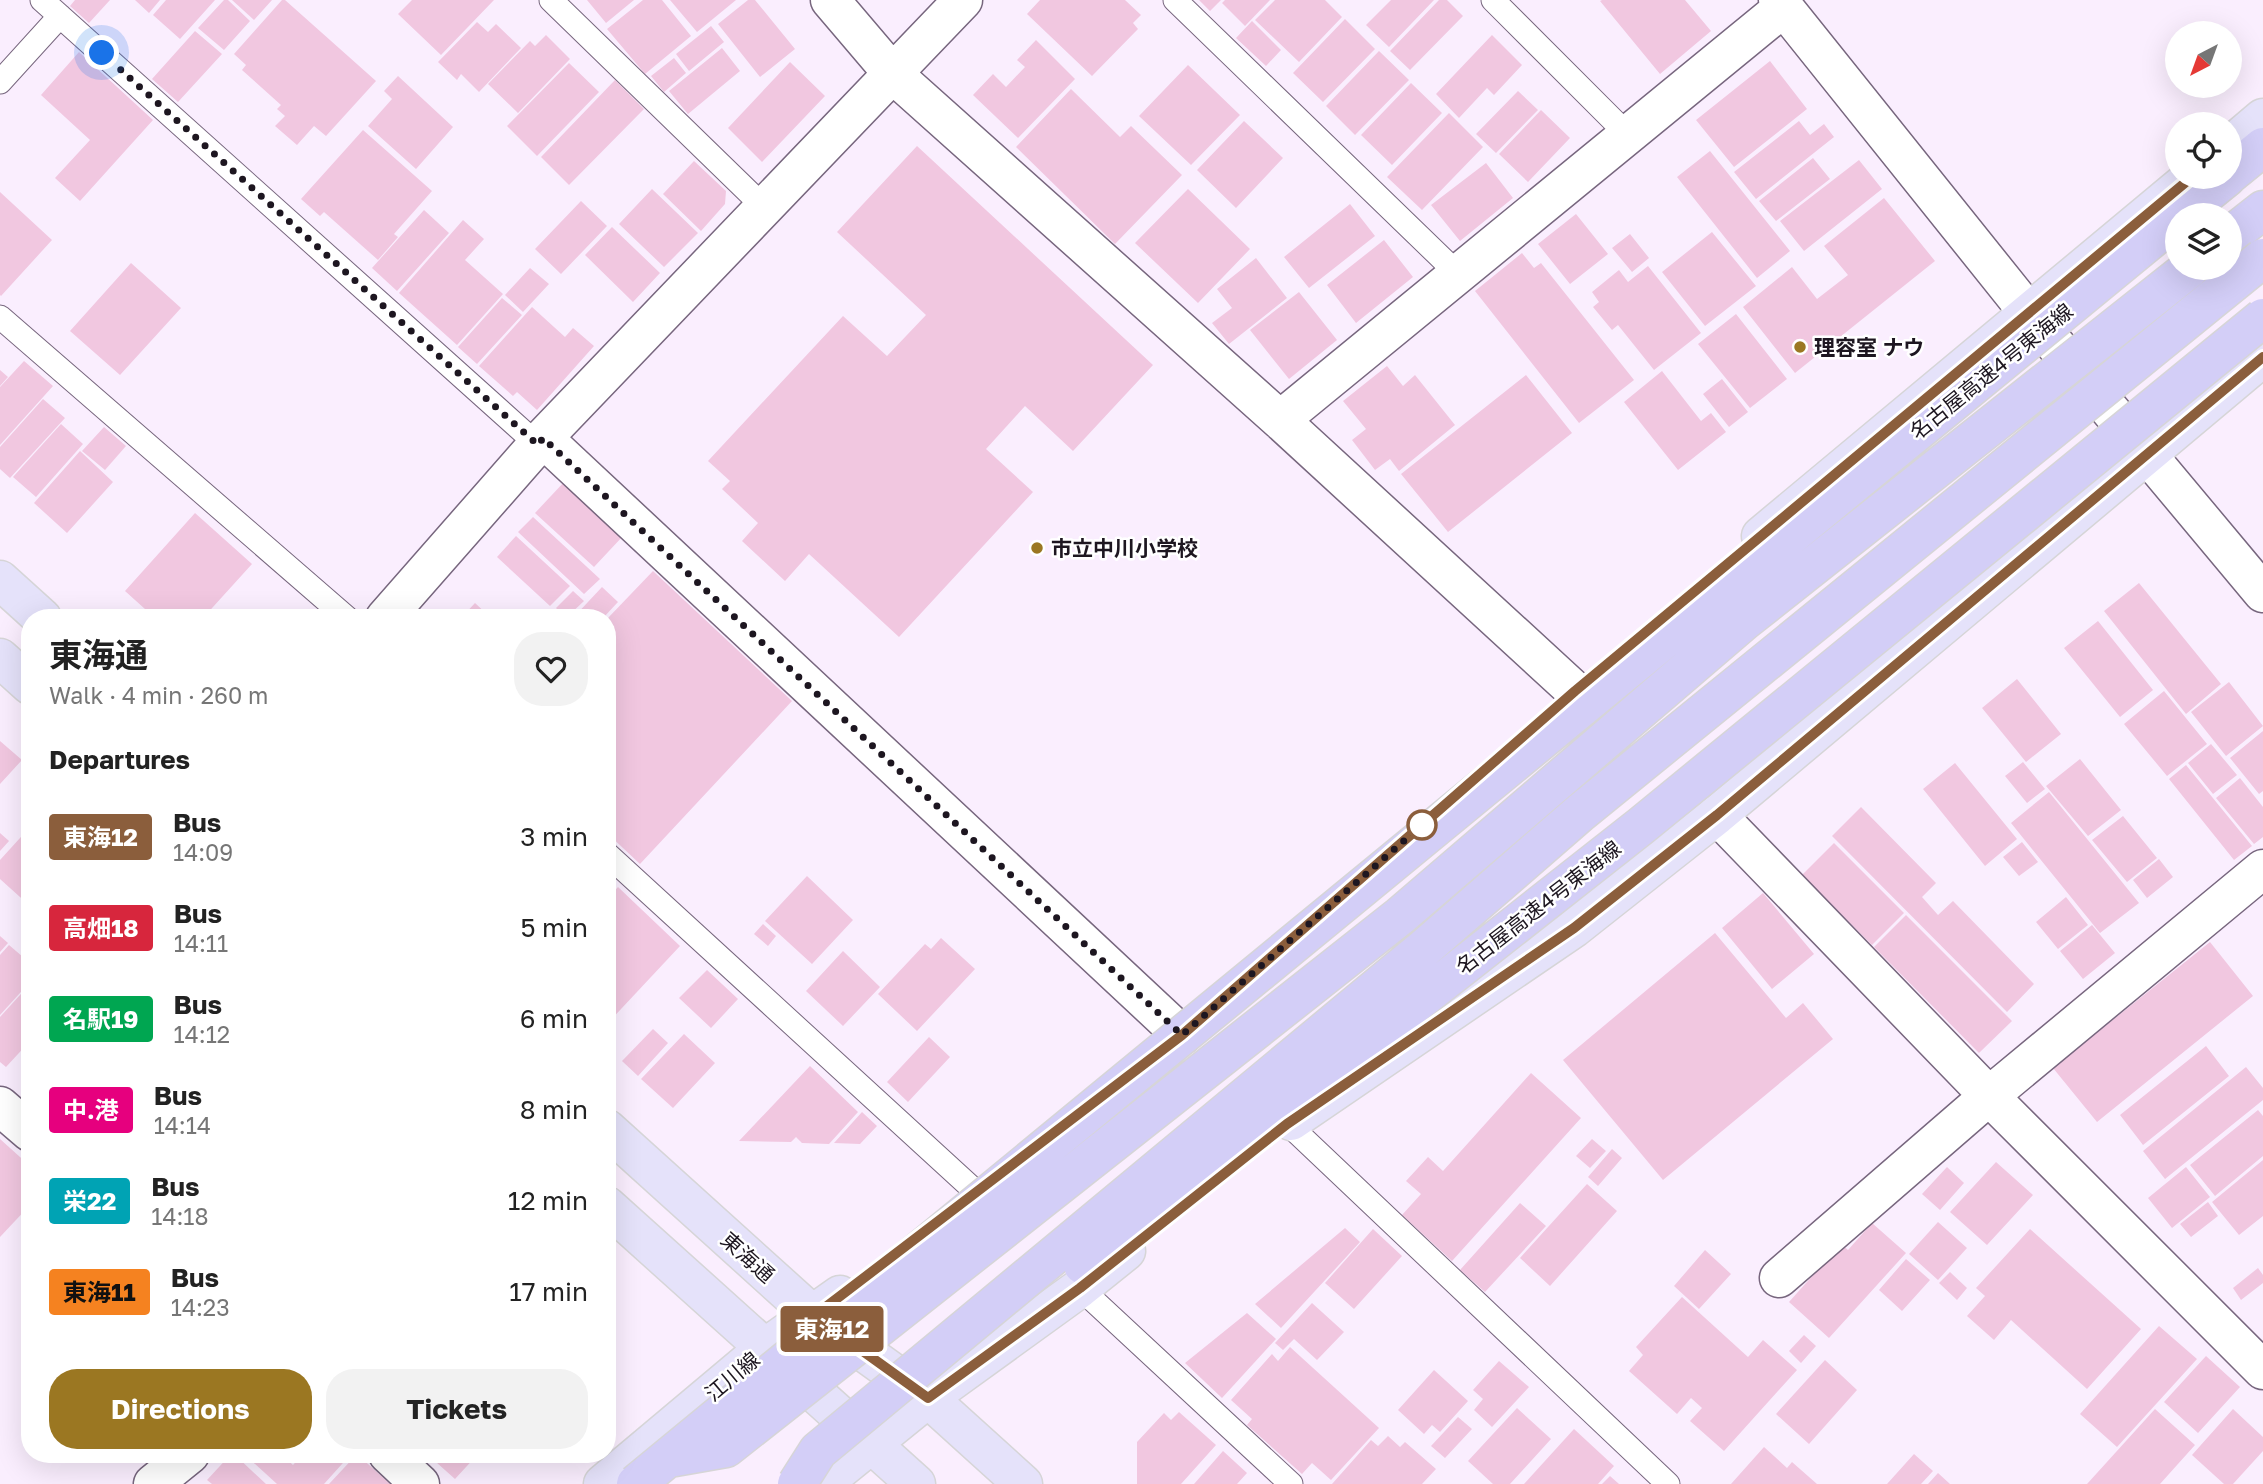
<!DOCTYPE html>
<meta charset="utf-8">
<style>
:root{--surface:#fff;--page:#f2f2f2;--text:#222;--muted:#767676;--accent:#9b7722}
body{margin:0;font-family:"Golos Text","Noto Sans JP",sans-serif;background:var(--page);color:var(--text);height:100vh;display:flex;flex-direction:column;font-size:26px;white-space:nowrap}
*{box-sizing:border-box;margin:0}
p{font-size:23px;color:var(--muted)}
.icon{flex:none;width:38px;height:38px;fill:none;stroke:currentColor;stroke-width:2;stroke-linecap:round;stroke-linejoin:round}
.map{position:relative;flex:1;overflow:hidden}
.side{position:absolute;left:21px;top:609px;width:595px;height:854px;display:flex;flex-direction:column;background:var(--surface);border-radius:28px;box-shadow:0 7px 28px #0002}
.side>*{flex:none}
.badge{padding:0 14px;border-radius:5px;font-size:24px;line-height:46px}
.needle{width:46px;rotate:221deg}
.fabs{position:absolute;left:2165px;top:21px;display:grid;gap:14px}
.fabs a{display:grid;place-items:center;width:77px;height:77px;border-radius:50%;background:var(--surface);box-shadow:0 7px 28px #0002;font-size:35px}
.you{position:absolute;width:35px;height:35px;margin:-18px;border:5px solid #fff;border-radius:50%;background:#1a73e8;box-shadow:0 0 0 10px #1a73e833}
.map>.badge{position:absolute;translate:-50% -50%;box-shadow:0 0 0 4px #fff}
h2{padding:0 28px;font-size:26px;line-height:63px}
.round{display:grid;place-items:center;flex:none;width:74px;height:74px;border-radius:28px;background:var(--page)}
.summary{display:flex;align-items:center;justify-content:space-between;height:119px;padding:0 28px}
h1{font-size:33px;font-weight:700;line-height:52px}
.primary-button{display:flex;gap:14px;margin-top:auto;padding:14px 28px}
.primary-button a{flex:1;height:80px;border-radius:28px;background:var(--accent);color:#fff;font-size:28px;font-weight:700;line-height:80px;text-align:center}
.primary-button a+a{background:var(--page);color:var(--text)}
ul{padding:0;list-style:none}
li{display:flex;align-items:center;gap:21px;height:91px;padding:0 28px}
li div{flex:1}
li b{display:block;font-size:26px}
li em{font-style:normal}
li .badge{min-width:77px;font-weight:700;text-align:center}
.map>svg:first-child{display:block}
.building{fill:#f1c7e0}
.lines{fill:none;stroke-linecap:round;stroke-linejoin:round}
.service-casing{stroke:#77667e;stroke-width:25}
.minor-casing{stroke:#77667e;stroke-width:41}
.tertiary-casing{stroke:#77667e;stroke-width:41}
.primary-casing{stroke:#d6d5d7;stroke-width:41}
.motorway-casing{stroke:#d6d5d7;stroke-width:41}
.service{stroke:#fff;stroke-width:23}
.minor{stroke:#fff;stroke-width:38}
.tertiary{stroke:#fff;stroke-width:38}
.primary{stroke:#e5e2fa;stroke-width:38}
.motorway{stroke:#d3cef7;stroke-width:38}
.motorway-bridge-casing{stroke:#d6d5d7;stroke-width:41;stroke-linecap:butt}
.motorway-bridge{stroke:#d3cef7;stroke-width:38}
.line-casing{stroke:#fff;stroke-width:16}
.line{stroke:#8b5e3c;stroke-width:10}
.walk{stroke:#1d1620;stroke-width:7;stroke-dasharray:0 12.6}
.poi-dot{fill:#9b7722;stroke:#fff;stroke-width:2.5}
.stop-dot{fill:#fff;stroke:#8b5e3c;stroke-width:3.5}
.labels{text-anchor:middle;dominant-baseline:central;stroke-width:5;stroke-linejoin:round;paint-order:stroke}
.poi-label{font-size:21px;font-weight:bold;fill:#1d1620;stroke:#fff;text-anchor:start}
.street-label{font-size:21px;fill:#1d1620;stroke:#fff}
</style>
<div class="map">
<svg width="2263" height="1484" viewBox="0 0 2263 1484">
<rect width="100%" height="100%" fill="#faeefe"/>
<!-- building -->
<path class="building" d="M75,0H110L89,23L70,6Z
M135,0H160L149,13Z
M166,0H215L180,39L153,15Z
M224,0H228L250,21L224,50L198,28Z
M232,0H272L254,20Z
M282,0H285L376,81L326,136L314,126L297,145L275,126L285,116L277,109L281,105L242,70L246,65L234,54Z
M412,0H494L441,55L398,14Z
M587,0H634L606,23Z
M643,0H662L691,36L645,74L607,29Z
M670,0H736L697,32Z
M748,0H755L795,49L760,77L718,24Z
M1040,0H1125L1141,15L1133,23L1138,29L1092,76L1027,14Z
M1199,0H1221L1210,11Z
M1225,0H1270L1245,26L1222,3Z
M1275,0H1325L1342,17L1299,62L1255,20Z
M1391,0H1434L1389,47L1366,25Z
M1439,0H1447L1463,16L1410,70L1390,51Z
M1602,0H1685L1711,31L1660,74L1600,1Z
M1345,19L1375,49L1323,102L1293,73Z
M1252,21L1281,50L1266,66L1236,38Z
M477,22L488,32L496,24L521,48L479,92L461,74L457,80L438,62Z
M711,26L724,42L689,71L676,54Z
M195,31L222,54L178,102L152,79Z
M546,35L570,59L518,113L488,84L530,41L535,46Z
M1492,35L1522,65L1494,95L1487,88L1459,118L1436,94Z
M1036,40L1075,79L1018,138L973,95L993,74L1006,87L1025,67L1017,60Z
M722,48L740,71L688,114L669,91Z
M1379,51L1409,80L1355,135L1326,106Z
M79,52L153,120L80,201L55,178L90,140L41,95Z
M674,58L686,73L664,92L651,76Z
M1770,61L1807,109L1734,167L1696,120Z
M790,62L825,96L762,162L728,128Z
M569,63L599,92L537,156L507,126Z
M1188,65L1240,115L1191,165L1139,116Z
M398,76L453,127L416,169L368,126L392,99L384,91Z
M615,80L644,109L569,185L541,157Z
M1411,83L1442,113L1392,165L1361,135Z
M1071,89L1120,137L1131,126L1182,175L1115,244L1016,147Z
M1518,91L1538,110L1496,153L1476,134Z
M1541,110L1570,138L1528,182L1499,154Z
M1449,113L1483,147L1422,210L1387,177Z
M1244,121L1283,158L1236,208L1197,170Z
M1799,121L1810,135L1824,124L1834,137L1756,199L1734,172Z
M363,130L432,191L394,234L398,237L378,260L324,212L320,216L301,199Z
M917,146L1153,365L1073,451L1025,406L986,449L1033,492L899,637L809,554L785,581L742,541L758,523L722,489L730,481L708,461L843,316L887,356L926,315L837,232Z
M1710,151L1790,251L1757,278L1677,177Z
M1813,158L1830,179L1776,221L1759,201Z
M1859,160L1882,189L1804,251L1780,221Z
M694,161L726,191L725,204L701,231L663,194Z
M1486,163L1513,198L1460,241L1431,205Z
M652,189L698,233L664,267L619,224Z
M1188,189L1250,249L1198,303L1135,243Z
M0,192L52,240L1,296L0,295Z
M1884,198L1935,261L1795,373L1743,307L1792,267L1817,299L1848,275L1824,246Z
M581,201L607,226L561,274L535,249Z
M1350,204L1375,236L1309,288L1284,257Z
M424,210L449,233L397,291L372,268Z
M1576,214L1608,254L1570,284L1538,244Z
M463,220L484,239L465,260L503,294L457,345L399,293Z
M612,227L660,273L633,302L585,255Z
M1712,232L1756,286L1705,326L1662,272Z
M1630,234L1649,258L1632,272L1612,248Z
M1384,240L1413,277L1356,323L1327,285Z
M1522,253L1534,268L1541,263L1634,380L1579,423L1475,291Z
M1256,258L1287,298L1229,344L1212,323L1232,308L1217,289Z
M131,263L181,308L120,375L70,331Z
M1648,266L1701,333L1654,370L1618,325L1612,330L1593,307L1599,302L1592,292L1619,270L1628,282Z
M530,268L549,284L523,312L505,295Z
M1299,292L1337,340L1289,379L1250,330Z
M502,298L522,315L477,364L458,347Z
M532,307L565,337L573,328L594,346L537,410L517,392L513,396L479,366Z
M1736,314L1787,379L1750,408L1698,344Z
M24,361L53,386L0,445V387Z
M1387,366L1403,386L1415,375L1455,425L1399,471L1390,459L1375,470L1352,440L1366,429L1343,401Z
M0,370L8,377L0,386Z
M1662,371L1701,421L1711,413L1726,432L1678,470L1624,402Z
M1526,375L1572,433L1448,532L1401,474Z
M1722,379L1748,412L1729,427L1703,394Z
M43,399L65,418L10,478L0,469V447Z
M61,424L83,444L36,497L13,477Z
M104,427L126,446L105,470L82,451Z
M80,451L113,482L67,533L34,503Z
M565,481L623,536L594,567L535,513Z
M195,513L252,564L203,618H155L125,591Z
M533,517L600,579L584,594L518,532Z
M516,536L570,586L550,606L497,557Z
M653,571L792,701L640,864L607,833V619Z
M2139,583L2221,684L2186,714L2104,611Z
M602,587L618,602L603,618H573Z
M573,591L584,601L566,618L556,608Z
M475,603L491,618H461Z
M2098,621L2153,690L2120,717L2064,648Z
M2017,679L2061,734L2026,762L1982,708Z
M2229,682L2263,726L2226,756L2191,712Z
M2164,691L2207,744L2167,776L2124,724Z
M2263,731V791L2259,794L2230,758Z
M0,741L22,760L0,784Z
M2211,744L2237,775L2213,794L2188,763Z
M2080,759L2121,810L2088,836L2046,786Z
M2023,762L2045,789L2027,803L2005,776Z
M1955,763L2017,839L1985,866L1923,789Z
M2186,765L2252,846L2234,860L2169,779Z
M2240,778L2263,807V837L2254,844L2216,798Z
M2049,792L2139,903L2100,933L2011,823Z
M1861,807L1936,883L1922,897L1938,915L1953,901L2034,984L2007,1012L1832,836Z
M2123,816L2157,858L2127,882L2092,840Z
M30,827V906L0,879V860Z
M0,833L9,841L0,851Z
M2022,842L2038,862L2019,876L2003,857Z
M1834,843L1904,913L1872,945L1802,875Z
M2159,859L2173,877L2147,898L2133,880Z
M807,876L853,920L812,964L765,921Z
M618,887L680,946L607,1024V899Z
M1763,893L1814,954L1772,989L1722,928Z
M2066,897L2088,925L2058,949L2036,922Z
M1906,915L2012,1021L1979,1053L1874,947Z
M763,924L776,936L768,946L754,934Z
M2092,925L2115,953L2083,979L2060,951Z
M1715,933L1786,1018L1803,1003L1833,1039L1663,1180L1563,1060Z
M0,936L8,943L0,952Z
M941,938L975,969L917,1031L878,994L925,944L931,949Z
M2210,942L2253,996L2097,1122L2053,1068Z
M9,945L30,963V982L0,1015V955Z
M843,951L880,987L843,1026L806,991Z
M707,970L738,999L711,1028L679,998Z
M30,984V1041L6,1067L0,1062V1017Z
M653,1029L668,1043L638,1076L622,1061Z
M684,1034L715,1063L673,1108L641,1079Z
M929,1037L950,1057L908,1102L887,1082Z
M2206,1046L2229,1076L2143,1145L2120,1115Z
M810,1066L858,1112L829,1144L802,1143L796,1137L791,1142L739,1141Z
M2246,1067L2263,1088V1100L2165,1179L2143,1151Z
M1531,1073L1581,1118L1452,1261L1402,1215L1421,1194L1406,1181L1428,1157L1443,1171Z
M2258,1110L2263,1116V1156L2215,1196L2190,1165Z
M862,1112L877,1126L860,1144L834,1143Z
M0,1139L30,1166V1205L0,1237Z
M1592,1139L1606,1151L1590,1168L1576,1156Z
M1612,1149L1622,1158L1598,1186L1588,1177Z
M2263,1160V1216L2239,1235L2212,1202Z
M1996,1162L2033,1195L1987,1245L1950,1212Z
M1947,1167L1964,1183L1940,1210L1922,1194Z
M2186,1167L2210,1197L2172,1228L2148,1198Z
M1587,1184L1617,1211L1550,1286L1520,1258Z
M2208,1202L2218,1216L2191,1237L2180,1224Z
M1520,1203L1546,1226L1485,1292L1460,1270Z
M1938,1222L1967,1248L1938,1280L1909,1254Z
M1872,1223L1906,1253L1829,1338L1789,1302L1841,1244L1848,1250Z
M1345,1228L1360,1242L1281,1328L1255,1304Z
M1373,1229L1402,1256L1354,1309L1325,1283Z
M2030,1229L2141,1329L2087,1389L2011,1320L1994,1340L1967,1316L1985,1296L1976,1288Z
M1705,1250L1731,1274L1699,1309L1674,1286Z
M1906,1259L1930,1280L1902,1311L1879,1290Z
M2258,1268L2263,1275V1283L2241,1300L2233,1288Z
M1950,1272L1967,1288L1957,1300L1939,1283Z
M1682,1297L1748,1357L1763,1340L1797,1370L1724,1451L1690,1421L1702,1408L1691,1398L1677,1414L1629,1371L1643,1355L1636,1347Z
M1312,1303L1344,1332L1317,1360L1294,1339L1283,1350L1275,1343Z
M1247,1313L1276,1339L1222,1398L1185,1363Z
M2159,1326L2197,1359L2117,1447L2080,1414Z
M1804,1335L1816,1346L1801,1363L1789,1351Z
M1290,1347L1379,1428L1331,1480L1312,1463L1302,1474L1247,1425L1252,1419L1231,1400L1272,1354L1278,1361Z
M2206,1356L2240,1387L2198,1433L2164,1402Z
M1825,1360L1857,1390L1809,1444L1776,1414Z
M1499,1361L1529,1387L1492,1427L1474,1410L1483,1399L1473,1390Z
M1434,1370L1468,1401L1440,1432L1432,1425L1424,1434L1398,1410Z
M1517,1408L1551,1439L1510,1484H1493L1468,1461Z
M2155,1409L2195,1445L2160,1484H2087Z
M2233,1409L2263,1437V1451L2233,1484H2224L2192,1455Z
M1179,1412L1216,1445L1181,1484H1137V1442L1164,1413L1171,1420Z
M1458,1417L1472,1429L1445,1458L1431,1446Z
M1574,1429L1614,1466L1598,1484H1524Z
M1388,1436L1400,1447L1405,1442L1436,1469L1422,1484H1332L1371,1440L1378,1446Z
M1764,1447L1787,1468L1792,1462L1817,1484H1731Z
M1223,1451L1247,1473L1237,1484H1194Z
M231,1454H234L266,1484H212L207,1480Z
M244,1454H281L293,1465L303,1454H351L324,1484H277Z
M357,1454L390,1484H329Z
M427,1454H478L455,1479Z
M1914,1454L1933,1471L1921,1484H1887Z
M1938,1473L1950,1484H1928Z
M1610,1476L1619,1484H1602Z"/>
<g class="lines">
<defs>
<path id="service" d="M42,0L538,445
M551,0L765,208
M1175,0L1458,274
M1493,0L1628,135
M0,82L60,16
M0,317L347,618
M607,854L975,1191
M1288,1124L1668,1484
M1080,1288L1291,1484"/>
<path id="minor" d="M830,0L893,74L1280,420L1575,691
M1778,0L2028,312
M1280,420L1784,7
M543,438L1182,1035
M385,618L543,438L963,0
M1717,815L1989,1096L2263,1370
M0,1106L30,1132
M1779,1278L1989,1096L2263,869
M388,1454L420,1484
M153,1484L190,1454"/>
<path id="tertiary" d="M2028,312L2263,593"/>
<path id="primary" d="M2230,146L2263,118
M1761,536L2192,177
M0,580L42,618
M0,658L30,685
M1291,1121L1574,928L1717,815L2263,357
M607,1129L814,1316L928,1398L1023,1484
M607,1206L916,1484
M603,1484L765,1348L840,1295
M822,1484L928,1398L1080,1288L1126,1251"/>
<path id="motorway" d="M2230,174L2263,147
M2180,215L2227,177
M2230,236L2263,210"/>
</defs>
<!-- service casing -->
<use href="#service" class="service-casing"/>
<!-- minor casing -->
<use href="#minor" class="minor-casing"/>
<!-- tertiary casing -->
<use href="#tertiary" class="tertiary-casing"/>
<!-- primary casing -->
<use href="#primary" class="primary-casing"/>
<!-- motorway casing -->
<use href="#motorway" class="motorway-casing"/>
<!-- service -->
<use href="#service" class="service"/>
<!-- minor -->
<use href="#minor" class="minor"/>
<!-- tertiary -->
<use href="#tertiary" class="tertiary"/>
<!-- primary -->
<use href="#primary" class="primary"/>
<!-- motorway -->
<use href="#motorway" class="motorway"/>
<defs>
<path id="motorway-bridge" d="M1083,1265L1641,826L2263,318
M669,1458L726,1448L1400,916L1744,621L2190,268
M636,1484L2177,218
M797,1484L818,1451L1421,951L1581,812L2263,258"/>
</defs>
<!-- motorway-bridge casing -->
<use href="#motorway-bridge" class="motorway-bridge-casing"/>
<!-- motorway-bridge -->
<use href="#motorway-bridge" class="motorway-bridge"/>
</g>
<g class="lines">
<defs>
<path id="line" d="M2192,177L1575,691L1182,1035L814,1316L928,1398L1080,1288L1287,1124L1574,928L1717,815L2263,357"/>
</defs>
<!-- line casing -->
<use href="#line" class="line-casing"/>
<!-- line -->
<use href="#line" class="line"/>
<!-- walk -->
<path class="walk" d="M102,53L538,445L543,438L1182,1035L1430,818L1422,825"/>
</g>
<!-- markers -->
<g class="poi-dot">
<circle cx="1800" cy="347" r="7"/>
<circle cx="1037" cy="548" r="7"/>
</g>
<circle class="stop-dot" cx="1422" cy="825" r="14"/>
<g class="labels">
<!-- poi labels -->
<g class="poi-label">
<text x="1814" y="347">理容室 ナウ</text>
<text x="1051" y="548">市立中川小学校</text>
</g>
<!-- street labels -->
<g class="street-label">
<text transform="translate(1991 371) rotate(-39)">名古屋高速4号東海線</text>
<text transform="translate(1538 907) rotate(-38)">名古屋高速4号東海線</text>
<text transform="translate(748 1257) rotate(42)">東海通</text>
<text transform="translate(732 1376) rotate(-40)">江川線</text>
</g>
</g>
</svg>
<div class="fabs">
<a><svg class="needle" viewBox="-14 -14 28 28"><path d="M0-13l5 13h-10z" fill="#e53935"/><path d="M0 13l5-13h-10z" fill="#767676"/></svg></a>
<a><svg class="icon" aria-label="locate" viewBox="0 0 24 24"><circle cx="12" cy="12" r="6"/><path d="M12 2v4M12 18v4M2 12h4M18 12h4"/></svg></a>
<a><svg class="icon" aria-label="layers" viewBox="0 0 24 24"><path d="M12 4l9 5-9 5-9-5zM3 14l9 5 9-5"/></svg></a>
</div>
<div class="you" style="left:102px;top:53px"></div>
<b class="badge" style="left:832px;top:1329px;background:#8b5e3c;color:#fff">東海12</b>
<section class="side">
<div class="summary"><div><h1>東海通</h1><p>Walk · 4 min · 260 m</p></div><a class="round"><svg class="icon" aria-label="heart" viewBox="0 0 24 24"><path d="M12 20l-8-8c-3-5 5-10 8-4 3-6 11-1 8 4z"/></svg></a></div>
<h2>Departures</h2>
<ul>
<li><span class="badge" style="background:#8b5e3c;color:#fff">東海12</span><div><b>Bus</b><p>14:09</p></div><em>3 min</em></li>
<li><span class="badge" style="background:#d7263d;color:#fff">高畑18</span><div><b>Bus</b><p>14:11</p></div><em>5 min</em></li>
<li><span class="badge" style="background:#00a651;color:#fff">名駅19</span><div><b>Bus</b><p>14:12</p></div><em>6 min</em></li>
<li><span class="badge" style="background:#e6007e;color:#fff">中.港</span><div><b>Bus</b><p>14:14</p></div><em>8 min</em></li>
<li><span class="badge" style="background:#00a3b4;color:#fff">栄22</span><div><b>Bus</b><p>14:18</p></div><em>12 min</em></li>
<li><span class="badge" style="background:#f58220;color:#111">東海11</span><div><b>Bus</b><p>14:23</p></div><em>17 min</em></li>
</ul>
<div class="primary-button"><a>Directions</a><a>Tickets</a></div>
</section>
</div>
